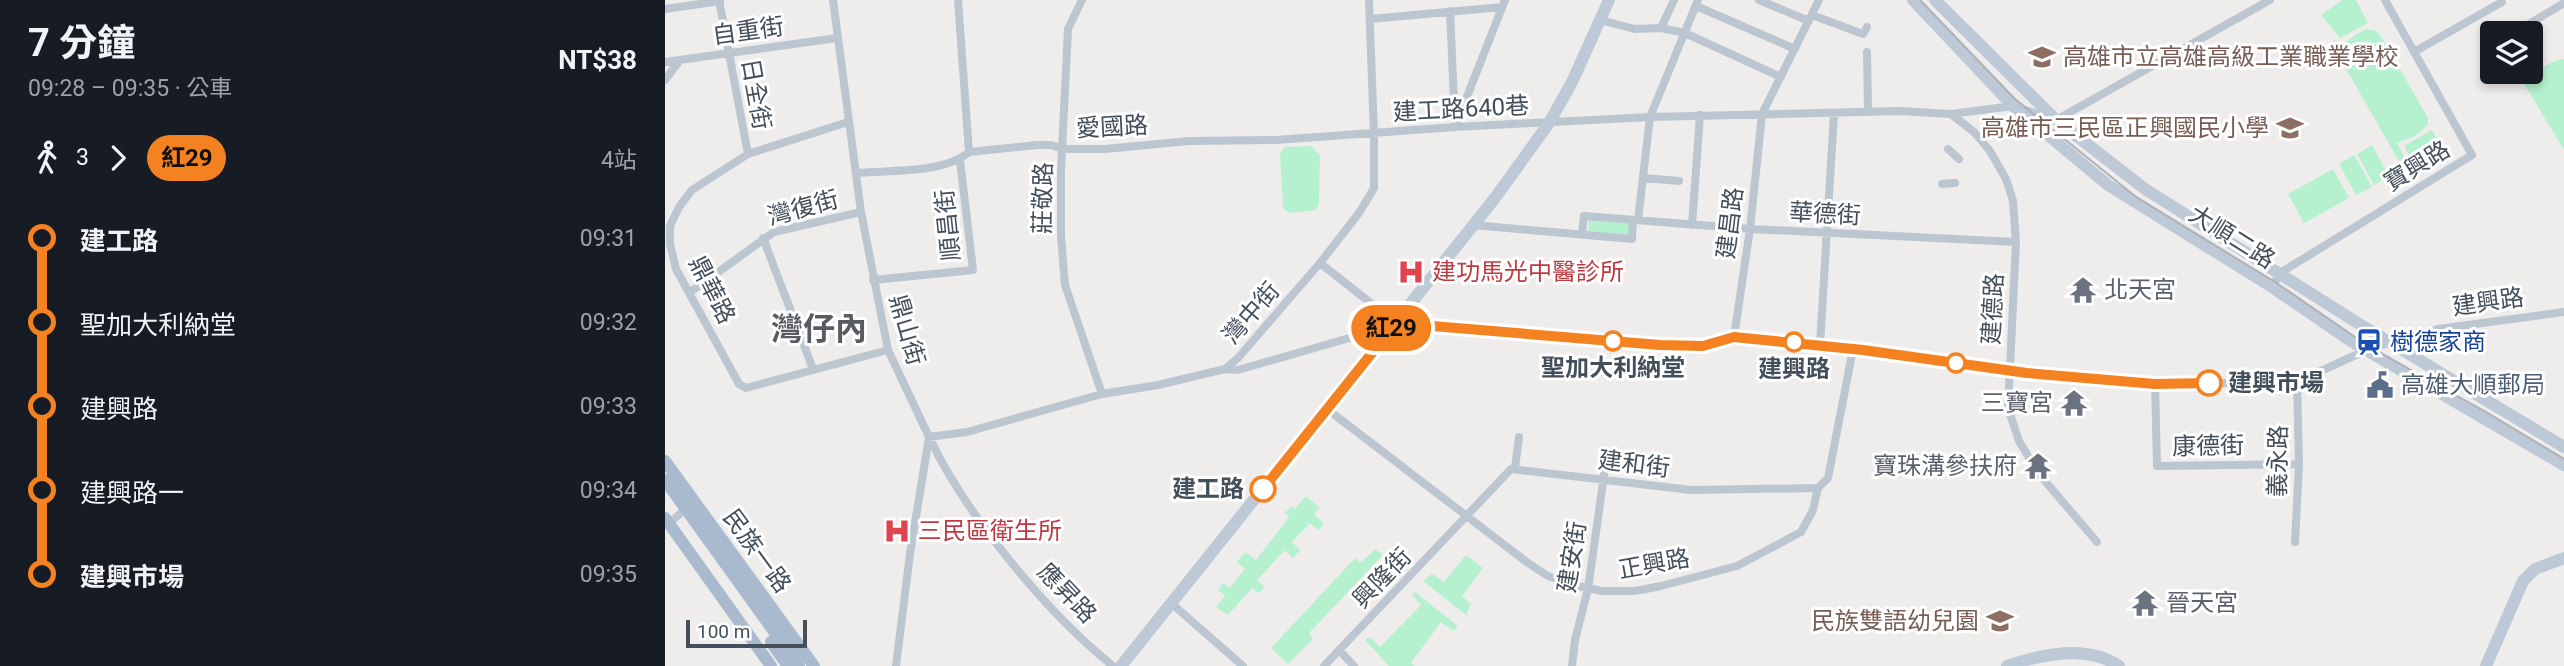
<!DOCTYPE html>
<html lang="zh-TW">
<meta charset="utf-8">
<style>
:root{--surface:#171b24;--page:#242831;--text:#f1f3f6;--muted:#9ea1a6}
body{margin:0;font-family:Roboto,"Noto Sans TC",sans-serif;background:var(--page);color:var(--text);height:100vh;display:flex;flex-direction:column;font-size:26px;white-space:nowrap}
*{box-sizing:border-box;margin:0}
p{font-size:23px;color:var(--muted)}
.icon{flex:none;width:38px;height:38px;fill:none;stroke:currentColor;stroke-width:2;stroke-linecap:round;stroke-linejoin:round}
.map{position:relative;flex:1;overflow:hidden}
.sheet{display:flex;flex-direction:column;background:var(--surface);width:665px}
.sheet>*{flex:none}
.badge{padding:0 14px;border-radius:23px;font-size:24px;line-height:46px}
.fabs{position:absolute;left:1815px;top:21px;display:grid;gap:14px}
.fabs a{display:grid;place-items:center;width:63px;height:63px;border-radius:7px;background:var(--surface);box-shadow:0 4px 10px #0003;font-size:35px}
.scale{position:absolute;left:21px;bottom:18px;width:121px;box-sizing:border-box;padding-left:7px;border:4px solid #434f5b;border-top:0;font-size:19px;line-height:24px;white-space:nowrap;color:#434f5b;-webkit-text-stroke:5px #fff;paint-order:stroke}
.map>.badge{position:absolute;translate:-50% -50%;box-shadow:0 0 0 4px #fff}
.legs{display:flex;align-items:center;gap:10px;height:77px;padding:0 28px;font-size:23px}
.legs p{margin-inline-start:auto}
.summary{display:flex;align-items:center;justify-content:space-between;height:119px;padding:0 28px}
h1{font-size:38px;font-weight:700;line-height:52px}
ul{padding:0 28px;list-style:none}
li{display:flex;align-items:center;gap:24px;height:84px;font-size:26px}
li i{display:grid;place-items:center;width:10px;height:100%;margin:0 9px;background:currentColor}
li i::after{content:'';width:18px;height:18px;margin:-9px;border:5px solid;border-radius:50%;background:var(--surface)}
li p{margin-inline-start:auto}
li:first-child i{background:linear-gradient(#0000 50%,currentColor 0)}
li:last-child i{background:linear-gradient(currentColor 50%,#0000 0)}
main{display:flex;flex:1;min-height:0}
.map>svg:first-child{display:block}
.green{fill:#b6f1cf}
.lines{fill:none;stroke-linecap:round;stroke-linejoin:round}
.street{stroke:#bbc6d0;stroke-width:8}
.secondary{stroke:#bdc9d7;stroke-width:12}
.primary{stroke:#a9bace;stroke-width:12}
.tram{stroke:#aeb1b7;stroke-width:2}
.line-1-casing{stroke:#fff;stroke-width:16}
.line-1{stroke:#f58220;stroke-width:10}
.stop-1-dot{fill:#fff;stroke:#f58220;stroke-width:3.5}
.labels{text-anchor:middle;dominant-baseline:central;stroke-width:6;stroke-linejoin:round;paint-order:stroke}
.street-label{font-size:24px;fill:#434f5b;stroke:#fff}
.education-label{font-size:24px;fill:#785e54;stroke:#fff;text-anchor:end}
.health-label{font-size:24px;fill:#be3a42;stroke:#fff;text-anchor:start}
.worship-label{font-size:24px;fill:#5b616d;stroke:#fff;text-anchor:start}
.transit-label{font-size:24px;fill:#164399;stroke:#fff;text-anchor:start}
.stop-label{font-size:24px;font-weight:bold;fill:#434f5b;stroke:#fff}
.service-label{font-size:24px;fill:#4e5e75;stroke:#fff;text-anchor:start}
.district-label{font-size:32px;font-weight:bold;fill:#585c62;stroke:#fff}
</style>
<main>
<section class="sheet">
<div class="summary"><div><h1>7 分鐘</h1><p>09:28 – 09:35 · 公車</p></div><b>NT$38</b></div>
<div class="legs"><svg class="icon" aria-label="walk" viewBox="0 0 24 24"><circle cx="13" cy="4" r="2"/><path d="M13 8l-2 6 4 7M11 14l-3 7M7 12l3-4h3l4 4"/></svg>3<svg class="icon" aria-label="forward" viewBox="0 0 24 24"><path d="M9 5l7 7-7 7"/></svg><b class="badge" style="background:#f58220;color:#111">紅29</b><p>4站</p></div>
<ul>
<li><i style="color:#f58220"></i><b>建工路</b><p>09:31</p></li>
<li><i style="color:#f58220"></i><span>聖加大利納堂</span><p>09:32</p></li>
<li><i style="color:#f58220"></i><span>建興路</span><p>09:33</p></li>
<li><i style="color:#f58220"></i><span>建興路一</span><p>09:34</p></li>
<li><i style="color:#f58220"></i><b>建興市場</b><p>09:35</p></li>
</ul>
</section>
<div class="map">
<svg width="1899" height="666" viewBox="0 0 1899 666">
<rect width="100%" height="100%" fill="#efecec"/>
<!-- green -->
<path class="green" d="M1677,0H1691L1703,23L1675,38L1656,15Z
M1700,29L1711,31L1717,38L1763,118V125L1750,136L1732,143L1744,165L1738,168L1666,43L1671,40L1675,45Z
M1899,59V150L1855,77L1862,73L1867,81C1874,68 1885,61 1899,59Z
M1767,130L1775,144L1747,160L1739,146Z
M1707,145L1724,176L1709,185L1692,154Z
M646,146L655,155L654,203L651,210L624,213L618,207L615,153L620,147Z
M1689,155L1707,187L1691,195L1674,164Z
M1668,169L1684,198L1639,223L1623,194Z
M924,219L966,222L965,235L923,232Z
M641,496L655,508L649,514L659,524L653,530L645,523L627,542L635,550L628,558L620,550L592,580L600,587L594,593L587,588L563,615L551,607L560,596L553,590L558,583L565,588L580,569L572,562L580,552L591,560L624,517L620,513L626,506L630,509Z
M710,549L718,555L644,633L648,639L623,664L606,648L690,558L696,563Z
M801,555L818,568L797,596L806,604L801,615L758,581L767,574L779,582Z
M750,592L793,626L788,631L776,622L746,663L750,666H724L700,640L705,637L715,647L756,605L747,595Z"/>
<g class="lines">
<!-- street -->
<path class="street" d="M54,0L83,154
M168,0L196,212L223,350L264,437L245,554L231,666
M293,0L304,152
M417,0L403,29L396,170V236L400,285L437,394
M1094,0L1144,21
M1031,6L1130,49
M0,9L55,1
M785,11L790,123
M1147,15L1198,34L1202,27
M705,19L837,7
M935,20L970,29L996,28L1020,33L1116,77
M996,28L1009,0
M1849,33L1899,3
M1826,47L1827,46
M1202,52L1203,112
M1749,52L1837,2L1836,0
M0,62L172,38
M0,80L15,60
M1286,114L1348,106L1391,120L1605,0
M183,122L83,154L27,190L14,207L5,226V244L11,269L74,384L81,388L223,350
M790,127L840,0
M1283,149L1294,159
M191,173C224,170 278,174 304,152L372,145H386L398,149H440L524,141L611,140L790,127L985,117L1235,111L1286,114L1309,132L1325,151L1341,179L1348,201L1351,242L1343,408L1354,441L1374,474L1432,542
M978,178L1014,181
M1277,184L1290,183
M973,220L985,117L1033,0
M808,225L967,239L968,220
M1027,225L1035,115
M917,234L919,216L1085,229L1351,242
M98,238L148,369
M655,263L731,323L995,345L1038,346L1069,337L1198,350L1344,371L1462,382L1490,384L1632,382L1706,348L1773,329L1899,312
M208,280L308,270L295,160
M1607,287L1615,273L1807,155L1720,0
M24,293L109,232L196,212
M1069,337L1085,229L1097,114L1154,0
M1155,345L1169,114
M560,369L573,370L705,332L728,324
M1490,384L1492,466L1634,464
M662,409L863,563L883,576L913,586L937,591H970L996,586L1072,566L1136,532L1148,510L1153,488L1163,478L1188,349
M850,468L854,437
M2,525L15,514
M1630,542L1634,464L1632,382
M506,603L578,666
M674,650L689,666
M448,666C381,612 301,515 264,437L302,432L437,394L493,385L560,369L573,358L655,263L694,213L709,188V134L704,0
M659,666L846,469L1026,490L1153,488
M907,666L910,640L923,589L942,454"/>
<!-- secondary -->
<path class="secondary" d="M1248,0L1348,106L1443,185L1607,287L1686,341L1899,465
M1270,0L1391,120L1480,189L1696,325L1899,447
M456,666L830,198L884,123L907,82L944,0
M1342,666C1377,654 1422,644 1454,666
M1821,666L1858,581L1870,569L1899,558"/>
<!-- primary -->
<path class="primary" d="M0,461L149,666
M0,480L134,666
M0,518L106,666
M106,642L123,666"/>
<!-- tram -->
<path class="tram" d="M1255,0L1350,99L1471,197L1610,282L1706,348L1821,412L1899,459"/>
</g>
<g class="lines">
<defs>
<path id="line-1" d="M598,489L731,323L995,345L1038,346L1069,337L1198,350L1362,373L1490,384L1544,383"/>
</defs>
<!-- line-1 casing -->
<use href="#line-1" class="line-1-casing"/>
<!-- line-1 -->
<use href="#line-1" class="line-1"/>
</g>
<!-- icons -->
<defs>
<symbol id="school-bare" viewBox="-9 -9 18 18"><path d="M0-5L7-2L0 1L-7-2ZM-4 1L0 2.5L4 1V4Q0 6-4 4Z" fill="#8d6e63" stroke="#fff" stroke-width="2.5" paint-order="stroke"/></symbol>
<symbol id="hospital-bare" viewBox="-9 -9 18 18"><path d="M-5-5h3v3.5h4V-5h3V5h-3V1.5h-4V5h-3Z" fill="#e0444e" stroke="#fff" stroke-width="2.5" paint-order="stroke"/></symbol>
<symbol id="temple-bare" viewBox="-9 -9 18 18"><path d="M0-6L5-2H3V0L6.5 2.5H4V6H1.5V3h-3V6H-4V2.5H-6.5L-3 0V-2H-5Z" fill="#6b7280" stroke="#fff" stroke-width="2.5" paint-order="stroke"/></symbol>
<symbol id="station-bare" viewBox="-9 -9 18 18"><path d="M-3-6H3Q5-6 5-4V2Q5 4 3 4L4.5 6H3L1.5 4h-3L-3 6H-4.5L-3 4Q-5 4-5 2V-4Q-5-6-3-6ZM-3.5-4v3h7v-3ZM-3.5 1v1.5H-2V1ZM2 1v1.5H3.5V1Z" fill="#1a4fb4" stroke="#fff" stroke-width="2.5" paint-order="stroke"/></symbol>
<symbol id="civic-bare" viewBox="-9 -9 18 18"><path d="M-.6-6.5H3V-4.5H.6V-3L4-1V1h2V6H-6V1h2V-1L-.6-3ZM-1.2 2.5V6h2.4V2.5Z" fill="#5c6f8a" stroke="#fff" stroke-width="2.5" paint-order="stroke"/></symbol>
</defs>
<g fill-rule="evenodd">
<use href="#school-bare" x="1358" y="38" width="38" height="38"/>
<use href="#school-bare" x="1606" y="109" width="38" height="38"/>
<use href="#hospital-bare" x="727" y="253" width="38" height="38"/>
<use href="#temple-bare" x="1399" y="271" width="38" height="38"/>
<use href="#station-bare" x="1685" y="323" width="38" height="38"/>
<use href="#civic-bare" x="1696" y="366" width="38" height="38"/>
<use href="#temple-bare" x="1390" y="384" width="38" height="38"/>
<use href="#temple-bare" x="1354" y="447" width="38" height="38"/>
<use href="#hospital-bare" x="213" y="512" width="38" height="38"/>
<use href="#temple-bare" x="1461" y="584" width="38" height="38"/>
<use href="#school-bare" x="1316" y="602" width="38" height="38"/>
</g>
<!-- markers -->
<g class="stop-1-dot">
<circle cx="948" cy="341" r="9"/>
<circle cx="1129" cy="342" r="9"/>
<circle cx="1291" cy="363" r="9"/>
<circle cx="1544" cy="383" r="12"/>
<circle cx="598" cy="489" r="12"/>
</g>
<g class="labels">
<!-- street labels -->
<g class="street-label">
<text transform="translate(83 31) rotate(-8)">自重街</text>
<text transform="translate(91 94) rotate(80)">日全街</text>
<text transform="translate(796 109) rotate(-3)">建工路640巷</text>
<text transform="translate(447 127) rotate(-3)">愛國路</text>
<text transform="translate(1752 166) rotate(-32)">寶興路</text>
<text transform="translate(378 198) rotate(-89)">莊敬路</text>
<text transform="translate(138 208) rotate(-15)">灣復街</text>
<text transform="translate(1160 214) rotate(3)">華德街</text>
<text transform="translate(1065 223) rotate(-83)">建昌路</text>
<text transform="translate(283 225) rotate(-96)">順昌街</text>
<text transform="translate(1567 237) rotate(32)">大順二路</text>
<text transform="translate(47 290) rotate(63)">鼎華路</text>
<text transform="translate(1823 302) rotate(-8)">建興路</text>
<text transform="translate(1328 309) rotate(-87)">建德路</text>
<text transform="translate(586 313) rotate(-49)">灣中街</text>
<text transform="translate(242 330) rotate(74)">鼎山街</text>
<text transform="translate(1543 446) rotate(-1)">康德街</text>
<text transform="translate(1613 461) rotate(-89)">義永路</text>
<text transform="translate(969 464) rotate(7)">建和街</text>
<text transform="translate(92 551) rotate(54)">民族一路</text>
<text transform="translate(907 557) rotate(-81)">建安街</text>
<text transform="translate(989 564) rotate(-10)">正興路</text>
<text transform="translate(717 578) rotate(-46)">興隆街</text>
<text transform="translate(402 593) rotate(46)">應昇路</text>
</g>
<!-- education labels -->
<g class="education-label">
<text x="1398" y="57" text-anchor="start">高雄市立高雄高級工業職業學校</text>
<text x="1604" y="128">高雄市三民區正興國民小學</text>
<text x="1314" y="621">民族雙語幼兒園</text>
</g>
<!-- health labels -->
<g class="health-label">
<text x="767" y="272">建功馬光中醫診所</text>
<text x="253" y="531">三民區衛生所</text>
</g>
<!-- worship labels -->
<g class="worship-label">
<text x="1439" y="290">北天宮</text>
<text x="1388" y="403" text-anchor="end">三寶宮</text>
<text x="1352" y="466" text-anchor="end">寶珠溝參扶府</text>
<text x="1501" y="603">晉天宮</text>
</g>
<!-- transit labels -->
<g class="transit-label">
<text x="1725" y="342">樹德家商</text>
</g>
<!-- stop labels -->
<g class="stop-label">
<text x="948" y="368">聖加大利納堂</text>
<text x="1129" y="369">建興路</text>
<text x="1563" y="383" text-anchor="start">建興市場</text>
<text x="579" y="489" text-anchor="end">建工路</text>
</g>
<!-- service labels -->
<g class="service-label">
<text x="1736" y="385">高雄大順郵局</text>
</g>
<!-- district labels -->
<g class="district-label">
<text x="154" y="329">灣仔內</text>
</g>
</g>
</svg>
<div class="fabs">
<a><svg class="icon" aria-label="layers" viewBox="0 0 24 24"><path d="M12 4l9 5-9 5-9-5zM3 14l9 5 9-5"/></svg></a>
</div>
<div class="scale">100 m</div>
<b class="badge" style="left:726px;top:328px;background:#f58220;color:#111">紅29</b>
</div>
</main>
